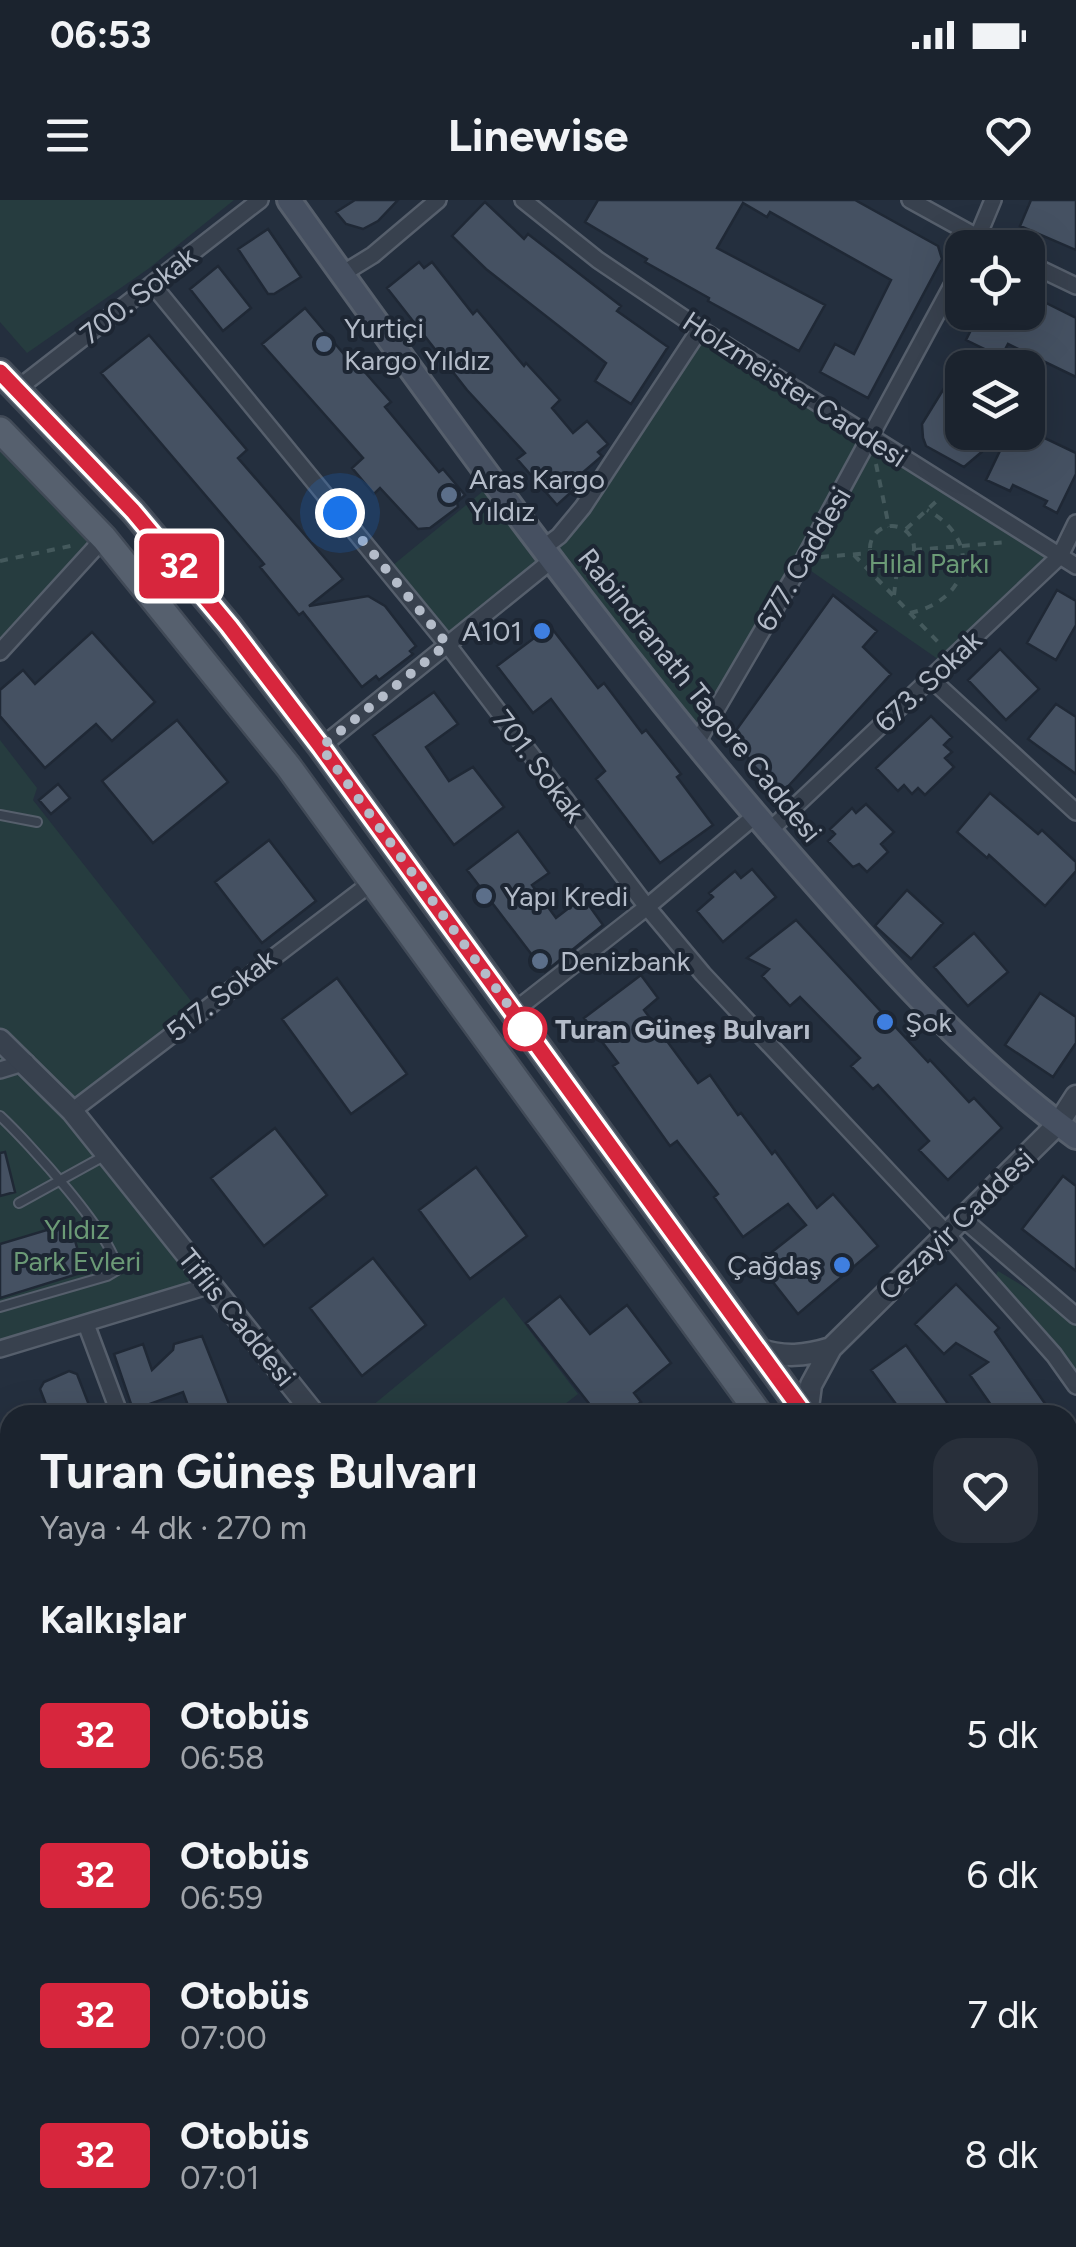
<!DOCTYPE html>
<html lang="tr">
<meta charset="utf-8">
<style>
:root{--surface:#1b232e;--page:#282f3a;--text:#f1f3f6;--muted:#a0a4aa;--line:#39404a}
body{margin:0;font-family:Figtree,sans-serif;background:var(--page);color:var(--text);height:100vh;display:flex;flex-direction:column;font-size:38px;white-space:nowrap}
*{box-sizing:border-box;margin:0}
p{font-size:32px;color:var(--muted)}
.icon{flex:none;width:55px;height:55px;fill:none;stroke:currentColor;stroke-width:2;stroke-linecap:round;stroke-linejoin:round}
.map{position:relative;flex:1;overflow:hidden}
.drawer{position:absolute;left:0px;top:1205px;width:1078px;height:842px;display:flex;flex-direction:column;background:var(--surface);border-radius:30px 30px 0 0;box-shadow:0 10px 40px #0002,0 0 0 2px var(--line)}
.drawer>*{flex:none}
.badge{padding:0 20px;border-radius:8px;font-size:35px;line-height:65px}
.controls{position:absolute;left:945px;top:30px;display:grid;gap:20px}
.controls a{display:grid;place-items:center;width:100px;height:100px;border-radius:20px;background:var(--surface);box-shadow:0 10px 40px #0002,0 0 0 2px var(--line);font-size:50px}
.you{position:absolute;width:50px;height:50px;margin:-25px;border:8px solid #fff;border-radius:50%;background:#1a73e8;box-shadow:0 0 0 15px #1a73e833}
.map>.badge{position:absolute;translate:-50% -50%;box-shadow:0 0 0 5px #fff}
h2{padding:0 40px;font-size:38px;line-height:90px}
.round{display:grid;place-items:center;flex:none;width:105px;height:105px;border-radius:30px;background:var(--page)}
.summary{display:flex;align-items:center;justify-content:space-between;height:170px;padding:0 40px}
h1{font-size:48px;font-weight:700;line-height:75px}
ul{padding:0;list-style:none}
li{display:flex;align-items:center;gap:30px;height:140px;padding:0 40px}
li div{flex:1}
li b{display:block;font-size:38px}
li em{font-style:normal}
li .badge{min-width:110px;font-weight:700;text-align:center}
.status{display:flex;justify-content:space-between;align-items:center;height:70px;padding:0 50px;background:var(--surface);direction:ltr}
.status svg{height:28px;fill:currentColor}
header{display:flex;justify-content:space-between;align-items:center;height:130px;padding:0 40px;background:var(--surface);font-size:45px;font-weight:700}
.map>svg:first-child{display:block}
.green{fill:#263c3f}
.building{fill:#455162;stroke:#1f2835;stroke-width:2.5}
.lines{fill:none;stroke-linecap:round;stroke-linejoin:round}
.service-casing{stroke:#565f6c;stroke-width:12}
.minor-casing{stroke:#565f6c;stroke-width:20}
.tertiary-casing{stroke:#565f6c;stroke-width:25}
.secondary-casing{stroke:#565f6c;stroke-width:28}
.primary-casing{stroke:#414a57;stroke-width:30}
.path{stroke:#44595c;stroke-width:4;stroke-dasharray:8 8;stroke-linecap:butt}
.service{stroke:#38414e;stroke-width:8}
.minor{stroke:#38414e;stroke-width:15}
.tertiary{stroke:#38414e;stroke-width:20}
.secondary{stroke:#465061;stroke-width:22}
.primary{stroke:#56606e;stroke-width:25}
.line-casing{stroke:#fff;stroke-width:22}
.line{stroke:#d7263d;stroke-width:15}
.walk{stroke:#b4bcc9;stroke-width:10;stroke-dasharray:0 18}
.service-dot{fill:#5c6f8a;stroke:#1d2633;stroke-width:4}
.shop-dot{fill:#3f7fe0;stroke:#1d2633;stroke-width:4}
.stop-dot{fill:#fff;stroke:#d7263d;stroke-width:5}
.labels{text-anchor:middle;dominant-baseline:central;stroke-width:8;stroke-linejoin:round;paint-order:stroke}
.street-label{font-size:28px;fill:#b4bcc9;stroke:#1d2633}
.poi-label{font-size:28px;fill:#b4bcc9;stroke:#1d2633;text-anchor:start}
.park-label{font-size:28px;fill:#6b9a76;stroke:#1d2633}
.stop-label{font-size:28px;font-weight:bold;fill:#b4bcc9;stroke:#1d2633;text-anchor:start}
</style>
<div class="status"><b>06:53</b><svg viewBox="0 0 49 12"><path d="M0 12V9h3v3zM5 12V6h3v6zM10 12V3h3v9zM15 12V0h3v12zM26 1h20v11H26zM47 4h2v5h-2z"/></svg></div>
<header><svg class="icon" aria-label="menu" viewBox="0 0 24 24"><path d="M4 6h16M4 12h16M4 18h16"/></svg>Linewise<svg class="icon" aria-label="heart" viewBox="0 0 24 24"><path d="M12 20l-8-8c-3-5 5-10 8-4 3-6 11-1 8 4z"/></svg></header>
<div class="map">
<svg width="1076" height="2047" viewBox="0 0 1076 2047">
<rect width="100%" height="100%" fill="#242f3e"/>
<!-- green -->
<path class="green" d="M0,0H234L148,69L27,153L0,122Z
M700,129L1060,356L945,464L801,364L696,544L552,360L447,444L387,370L493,283L542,348L559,336Z
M0,230L104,338L0,452Z
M0,540L37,588L33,600L199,811L72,911L211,1085L0,1149Z
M998,1071L1076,1118V1186L996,1075Z
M504,1097L578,1194L551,1215H361Z
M10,1942V2038H120L123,2047H0V1946Z
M698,2038H763L749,2047H704Z"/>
<!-- building -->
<path class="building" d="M355,0H398L378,21L363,29L346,24L336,12Z
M598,0H855L938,46L942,59L868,198L820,172L835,144L854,154L891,80L770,12L767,17L743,3L717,48L825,105L799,151L708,101L709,98L645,62L647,59L585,22Z
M1031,0H1076V50L1020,26Z
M485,2L524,39L528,34L621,106L617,111L668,147L631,204L595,181L606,163L486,69L452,36Z
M268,29L301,77L274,94H268L238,49Z
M419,62L424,68L432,62L473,114L477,110L524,166L526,163L560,200L552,208L573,233L587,221L608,244L598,252L602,256L574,280L579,285L557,305L517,259L525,253L467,190L387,88Z
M218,66L251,108L223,131L190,89Z
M1028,94L1076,118V177L1008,144L1001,157L966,140L980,112H1028Z
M305,108L353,165L356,162L391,202L385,207L439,272L443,269L465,295L457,302L458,307L430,328L418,329L380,288L374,294L352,268L363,258L262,144Z
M149,135L247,250L238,258L343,379L309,406L368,396L385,406L416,446L410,451L413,454L379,480L376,476L362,487L303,412L299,415L260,367L264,364L101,173Z
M946,185L962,195V232H980L984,250L964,267L926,246L923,238L922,224Z
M1028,211L1045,220L1038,235L1076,253V274L1057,313L1044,306L1047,301L1013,285L1010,291L986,280L1009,232H1028Z
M1057,390L1076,401V425L1056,460L1027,443Z
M833,395L877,431L863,447L891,474L782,593L754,566L732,536Z
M550,426L598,488L604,483L642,533L646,530L681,574L677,577L713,625L660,663L596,579L605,571L551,499L533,513L497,466Z
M92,432L155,502L112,541L96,524L45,568L0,516V490L23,470L35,484Z
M1000,449L1039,489L1006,520L968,480Z
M434,492L458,524L426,547L449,581L473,567L504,607L454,645L373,535Z
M1056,504L1076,517V574L1028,539Z
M931,516L952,537L944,545L952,552L945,558L954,567L925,595L918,588L912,594L904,585L898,591L876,568Z
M177,520L228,582L153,643L102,581Z
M58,584L70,598L51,614L39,600Z
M990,593L1038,634L1042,630L1076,662V671L1045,706L989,655L987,658L957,632Z
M866,604L894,632L881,644L888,652L867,672L859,664L853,667L828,641L835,634L830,629L852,608L856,613Z
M518,631L549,673L532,685L556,718L583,697L603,725L545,772L467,670Z
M269,640L316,701L262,743L215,682Z
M752,669L776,697L723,742L697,711L713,697L709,693L735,671L741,678Z
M907,690L943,723L911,759L875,726Z
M796,720L928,862L930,860L969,902L974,898L1002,928L948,980L919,950L929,941L878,885L873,889L851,866L860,858L800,797L790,806L762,776L769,769L747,758Z
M974,733L1008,772L968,806L934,767Z
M641,775L658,798L644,810L698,883L710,875L738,915L741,913L772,954L775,951L817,1008L833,994L878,1046L798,1114L758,1063L806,1025L788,1004L743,1037L714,997L718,994L677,941L670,946L613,866L618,863L584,818Z
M337,778L407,874L351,914L282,819Z
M1040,793L1076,817V843L1053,877L1005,845Z
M275,928L327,995L264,1046L211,978Z
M5,952L15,992L0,996V953Z
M476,967L527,1036L470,1079L419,1010Z
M1063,976L1076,986V1071L1022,1029Z
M70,1023L84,1072L0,1098V1044Z
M373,1058L426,1125L362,1176L310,1108Z
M956,1084L999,1128L995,1132L1053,1215H998L970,1175L988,1162L956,1143L944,1154L915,1124Z
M560,1096L590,1134L627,1105L671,1163L634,1193L641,1202L624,1215H598L526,1123Z
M202,1136L229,1204L190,1211L183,1192L133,1210L114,1154L143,1144L152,1170L173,1150L174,1144Z
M906,1145L956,1215H904L871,1170Z
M69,1171L77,1174L89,1205L63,1215H50L40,1189L44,1182Z"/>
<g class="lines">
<defs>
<path id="service" d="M0,615L37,622
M0,916C27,941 115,1037 117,1070L107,1076L0,1107
M19,1003L106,955"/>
<path id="minor" d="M523,0L598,60L700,129L1076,366
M910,0L997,48
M973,48L993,0
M1028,63L1076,86
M342,74L373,55L438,0
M152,84L447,444L647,707L703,774L945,1032L1054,1155L1076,1186
M16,190L260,0
M543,348L559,336L583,307L700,129
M0,452L104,338
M930,478L1076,612
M696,544L804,359L962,67
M321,547L552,360
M769,631L1060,356L1076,323
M513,812L647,707L756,615
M0,870L26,862
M72,911L371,683
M961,1017L1076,1116
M86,1124L120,1215
M0,1149L211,1085
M0,1375L10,1409
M1068,1471L1076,1464
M0,1545L10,1543
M0,1819L10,1817
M1068,1862L1076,1854
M1068,2037L1075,2047
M220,2038L223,2047
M559,2038L566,2047
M698,2038L704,2047
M144,2047L176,2038
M857,2047L868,2038"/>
<path id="tertiary" d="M0,840L72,911L315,1215
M758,1149C784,1158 805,1156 831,1148
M807,1215L811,1185L831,1148L1058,924L1076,896
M905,2038L912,2047"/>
<path id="secondary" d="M289,0C449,224 610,448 791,656C878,756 968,858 1076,937"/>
<path id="primary" d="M0,172L133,311L229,426L321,547L805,1215
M0,230L104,338L288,566L760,1215
M1068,1574L1076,1586
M1068,1635L1076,1646"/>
</defs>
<!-- service casing -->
<use href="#service" class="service-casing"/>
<!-- minor casing -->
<use href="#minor" class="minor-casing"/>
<!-- tertiary casing -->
<use href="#tertiary" class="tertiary-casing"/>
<!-- secondary casing -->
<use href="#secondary" class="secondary-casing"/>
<!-- primary casing -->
<use href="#primary" class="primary-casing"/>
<!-- path -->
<path class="path" d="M876,264L889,327
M870 348a22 22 0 1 1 44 0a22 22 0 1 1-44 0Z
M906,329L940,298
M914,350L1009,342
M854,355L941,445
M821,357L871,353
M0,361L75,345
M894,395L897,370
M910,413C971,400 983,340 927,310
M0,2006L10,2005
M57,2038L59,2047
M34,2042L56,2047
M31,2047L34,2038"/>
<!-- service -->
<use href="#service" class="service"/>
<!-- minor -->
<use href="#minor" class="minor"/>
<!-- tertiary -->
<use href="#tertiary" class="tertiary"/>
<!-- secondary -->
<use href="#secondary" class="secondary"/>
<!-- primary -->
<use href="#primary" class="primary"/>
</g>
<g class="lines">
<defs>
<path id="line" d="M0,172L133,311L229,426L321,547L805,1215"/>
</defs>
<!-- line casing -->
<use href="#line" class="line-casing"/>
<!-- line -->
<use href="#line" class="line"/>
<!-- walk -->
<path class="walk" d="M340,313L447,444L321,547L535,842L525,829"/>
</g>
<!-- markers -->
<g class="service-dot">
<circle cx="324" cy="144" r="10"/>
<circle cx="449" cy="295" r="10"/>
<circle cx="484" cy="696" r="10"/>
<circle cx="540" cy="761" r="10"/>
</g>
<g class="shop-dot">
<circle cx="542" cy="431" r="10"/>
<circle cx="885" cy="822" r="10"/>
<circle cx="842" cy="1065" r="10"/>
</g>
<circle class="stop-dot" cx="525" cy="829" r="20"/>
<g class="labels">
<!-- street labels -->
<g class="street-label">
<text transform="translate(138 95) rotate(-38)">700. Sokak</text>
<text transform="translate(795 189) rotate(33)">Holzmeister Caddesi</text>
<text transform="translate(803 359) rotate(-60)">677. Caddesi</text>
<text transform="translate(928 481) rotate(-43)">673. Sokak</text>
<text transform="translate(700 495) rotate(51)">Rabindranath Tagore Caddesi</text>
<text transform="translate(539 566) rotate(53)">701. Sokak</text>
<text transform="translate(221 795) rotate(-38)">517. Sokak</text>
<text transform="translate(956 1024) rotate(-44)">Cezayir Caddesi</text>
<text transform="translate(237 1117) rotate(51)">Tiflis Caddesi</text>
</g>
<!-- poi labels -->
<g class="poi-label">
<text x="344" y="128">Yurtiçi<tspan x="344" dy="32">Kargo Yıldız</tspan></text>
<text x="469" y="279">Aras Kargo<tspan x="469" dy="32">Yıldız</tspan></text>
<text x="522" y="431" text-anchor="end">A101</text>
<text x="504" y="696">Yapı Kredi</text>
<text x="560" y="761">Denizbank</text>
<text x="905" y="822">Şok</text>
<text x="822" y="1065" text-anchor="end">Çağdaş</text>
</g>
<!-- park labels -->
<g class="park-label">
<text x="929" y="363">Hilal Parkı</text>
<text x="77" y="1029">Yıldız<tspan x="77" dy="32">Park Evleri</tspan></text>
</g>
<!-- stop labels -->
<g class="stop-label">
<text x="555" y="829">Turan Güneş Bulvarı</text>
</g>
</g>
</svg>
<div class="controls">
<a><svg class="icon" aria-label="locate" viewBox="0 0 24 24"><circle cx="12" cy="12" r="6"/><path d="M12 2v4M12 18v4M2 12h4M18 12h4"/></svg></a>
<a><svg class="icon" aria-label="layers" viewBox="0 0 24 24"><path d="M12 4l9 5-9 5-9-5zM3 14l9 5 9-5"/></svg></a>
</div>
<div class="you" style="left:340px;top:313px"></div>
<b class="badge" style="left:179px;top:366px;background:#d7263d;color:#fff">32</b>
<section class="drawer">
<div class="summary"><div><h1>Turan Güneş Bulvarı</h1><p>Yaya · 4 dk · 270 m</p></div><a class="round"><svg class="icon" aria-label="heart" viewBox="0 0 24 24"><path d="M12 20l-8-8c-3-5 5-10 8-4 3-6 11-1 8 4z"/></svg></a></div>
<h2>Kalkışlar</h2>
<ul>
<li><span class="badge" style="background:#d7263d;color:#fff">32</span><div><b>Otobüs</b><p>06:58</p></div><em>5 dk</em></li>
<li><span class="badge" style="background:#d7263d;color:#fff">32</span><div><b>Otobüs</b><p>06:59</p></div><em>6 dk</em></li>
<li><span class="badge" style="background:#d7263d;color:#fff">32</span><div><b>Otobüs</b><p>07:00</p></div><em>7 dk</em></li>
<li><span class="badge" style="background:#d7263d;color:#fff">32</span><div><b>Otobüs</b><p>07:01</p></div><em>8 dk</em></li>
</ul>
</section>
</div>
